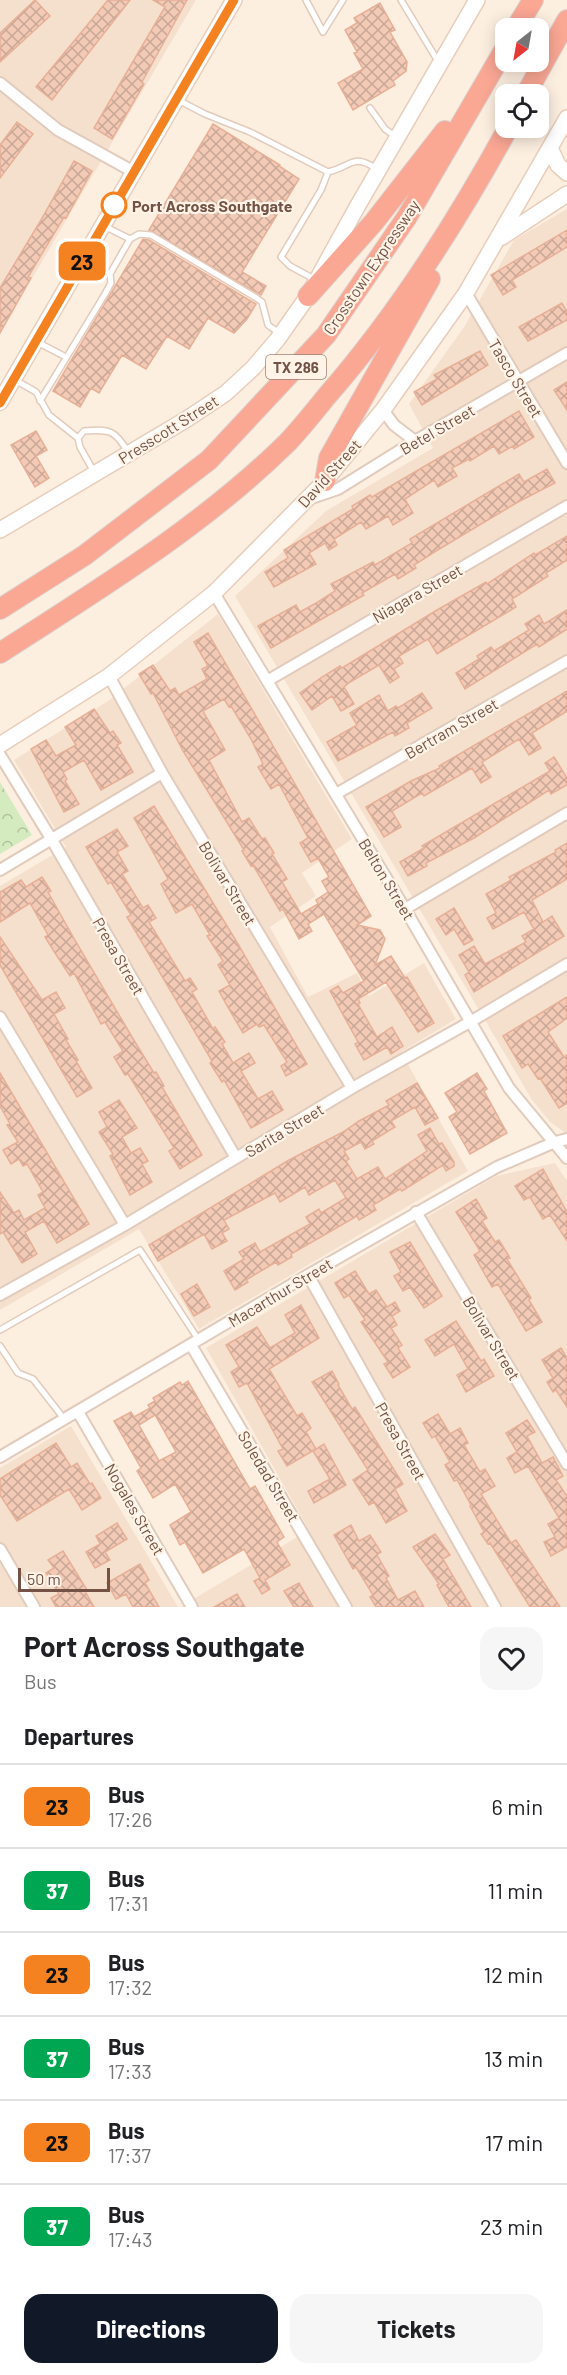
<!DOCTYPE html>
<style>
:root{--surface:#fff;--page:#f6f6f6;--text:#202124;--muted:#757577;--line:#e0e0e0;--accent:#111827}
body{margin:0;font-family:Barlow,sans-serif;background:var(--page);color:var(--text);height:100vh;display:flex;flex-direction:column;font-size:22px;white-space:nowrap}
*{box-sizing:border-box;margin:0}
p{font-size:20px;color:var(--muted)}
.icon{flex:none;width:33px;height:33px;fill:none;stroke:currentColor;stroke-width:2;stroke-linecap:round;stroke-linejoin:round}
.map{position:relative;height:1607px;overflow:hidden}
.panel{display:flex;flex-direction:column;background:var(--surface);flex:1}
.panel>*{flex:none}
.badge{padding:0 12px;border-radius:9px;font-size:21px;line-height:39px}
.needle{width:39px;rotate:211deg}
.controls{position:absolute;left:495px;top:18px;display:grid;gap:12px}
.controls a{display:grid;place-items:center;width:54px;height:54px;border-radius:12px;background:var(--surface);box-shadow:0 3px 15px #0003;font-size:30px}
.scale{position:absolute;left:18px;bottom:15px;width:92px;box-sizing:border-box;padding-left:6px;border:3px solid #745346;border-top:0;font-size:16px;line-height:21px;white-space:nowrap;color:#745346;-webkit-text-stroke:4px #fff4e7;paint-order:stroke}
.map>.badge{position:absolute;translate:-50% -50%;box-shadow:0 0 0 3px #fff}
h2{padding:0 24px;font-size:22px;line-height:54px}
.round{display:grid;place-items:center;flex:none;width:63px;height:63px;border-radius:18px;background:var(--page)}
.headline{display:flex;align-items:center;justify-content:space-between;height:102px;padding:0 24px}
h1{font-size:28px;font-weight:700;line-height:45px}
.primary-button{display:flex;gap:12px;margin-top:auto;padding:12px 24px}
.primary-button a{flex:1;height:69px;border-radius:18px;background:var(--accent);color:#fff;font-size:24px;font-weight:700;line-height:69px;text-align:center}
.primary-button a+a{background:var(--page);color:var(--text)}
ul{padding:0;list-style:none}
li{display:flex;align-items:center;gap:18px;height:84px;padding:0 24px;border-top:2px solid var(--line)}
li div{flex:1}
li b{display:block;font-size:22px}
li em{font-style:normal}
li .badge{min-width:66px;font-weight:700;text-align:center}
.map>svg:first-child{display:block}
.residential{fill:#f5e0ce}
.forest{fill:url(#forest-crowns)}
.building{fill:url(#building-cross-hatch);stroke:#e7af96;stroke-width:1.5;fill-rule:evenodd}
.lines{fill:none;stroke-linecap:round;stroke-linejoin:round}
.lane-casing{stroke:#e1cbbc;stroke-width:8}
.street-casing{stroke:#e1cbbc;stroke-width:14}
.secondary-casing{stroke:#e8cdbb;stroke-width:18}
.highway-casing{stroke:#dbd2cf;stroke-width:22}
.lane{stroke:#fff;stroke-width:5}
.street{stroke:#fff;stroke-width:10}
.secondary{stroke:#fff;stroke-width:15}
.highway{stroke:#faa794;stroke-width:20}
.line-casing{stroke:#fff;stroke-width:14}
.line{stroke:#f58220;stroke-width:9}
.stop-dot{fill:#fff;stroke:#f58220;stroke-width:3}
.labels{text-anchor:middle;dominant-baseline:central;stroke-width:4.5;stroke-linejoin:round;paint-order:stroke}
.shield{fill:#fff4e7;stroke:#9e8376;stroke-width:1.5}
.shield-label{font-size:15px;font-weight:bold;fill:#745346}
.stop-label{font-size:16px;font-weight:bold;fill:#745346;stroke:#fff4e7;text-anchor:start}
.street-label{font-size:16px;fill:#745346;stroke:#fff4e7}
</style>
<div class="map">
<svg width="567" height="1607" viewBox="0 0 567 1607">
<defs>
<pattern id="forest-crowns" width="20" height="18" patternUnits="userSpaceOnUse" patternTransform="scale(1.5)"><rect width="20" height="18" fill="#d3ebbe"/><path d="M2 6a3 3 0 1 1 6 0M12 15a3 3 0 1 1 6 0" fill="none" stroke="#b0c19c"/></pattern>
<pattern id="building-cross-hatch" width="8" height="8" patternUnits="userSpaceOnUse" patternTransform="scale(1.5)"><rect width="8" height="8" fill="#f3cab6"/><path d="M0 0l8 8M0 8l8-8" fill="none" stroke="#c9a796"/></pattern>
</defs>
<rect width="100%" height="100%" fill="#fdefe0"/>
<!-- residential -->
<path class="residential" d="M0,0H196L0,333Z
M567,209V1134L550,1122L532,1100L235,596L326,511L433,448L409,404L464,327L514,240Z
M218,614L352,839L302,873L316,896L270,927L308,997L357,973L369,996L424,963L456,1019L401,1052L468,1171L199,1329L139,1229L0,1310V886L66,847L14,760L108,701Z
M555,1163L567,1181V1607H180L309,1530L206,1348L496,1176Z
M71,1426L178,1607H0V1468Z"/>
<!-- forest -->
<path class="forest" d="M0,782L32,835L0,854Z"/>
<!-- building -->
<path class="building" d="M35,0L50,16L0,62V33Z
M108,0H130L52,100L36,87Z
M153,0H187L142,82L144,84L112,139L94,128L165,7Z
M380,3L395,30L390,32L407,62L406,71L393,81L395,85L353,110L338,83L363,69L354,53L357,52L345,30L357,23L354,18Z
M17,122L33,134L0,178V145Z
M213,124L280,165L279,166L299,179L242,272L266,286L261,295L149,230Z
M74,161L92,171L66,218L64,217L28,277L31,278L0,333V288L41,220Z
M567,230V247L512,280L516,287L503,295L491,275Z
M143,239L149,240L256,304L247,319L234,333L208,318L189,349L167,336L146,369L122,355L99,393L91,388L80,407L53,391Z
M562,303L567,312V320L528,341L519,327Z
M480,351L488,365L422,405L414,392L437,379L434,375Z
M567,382V410L554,390Z
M519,411L534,437L514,449L513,446L499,454L494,446L470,461L469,459L452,468L457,476L438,487L434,480L405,499L413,513L393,525L388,516L366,529L361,522L334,539L337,545L329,550L325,543L309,553L316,564L274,587L265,572L288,558L284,550L353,509L352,506L370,495L372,497Z
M36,431L47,450L36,456L49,478L35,487L11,445Z
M547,469L555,483L518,502L436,551L414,565L416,568L398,579L395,574L362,593L364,595L271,648L258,626L296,605L300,612L318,602L335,591L331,584L373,562L375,565L412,543L410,539L519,474L524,482Z
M567,536V560L546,573L548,576L512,599L516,607L437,654L428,639L399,656L403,663L394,669L399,677L390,683L379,665L350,682L344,687L354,704L341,711L332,696L312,710L300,693L322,677L340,666L342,668L437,610L486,582L487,584L534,553L535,555Z
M567,610V629L539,647L537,644L465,689L456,673L479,659L477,656L491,647L494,651L529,630L525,624L539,615L544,624Z
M208,633L371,916L357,925L380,930L385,939L375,965L391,956L405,978L407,977L434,1023L418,1032L386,982L358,999L360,1003L358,1004L377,1037L392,1027L403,1046L391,1054L387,1047L364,1060L355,1044L358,1042L330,991L338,986L343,993L364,981L324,914L308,924L312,931L299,939L283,909L280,911L253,865L251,866L242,851L244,850L183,751L153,693L151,694L139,674L153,665L170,691L175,688L179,695L207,679L202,669L208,666L194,642ZM224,699L229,707L231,706L251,739L263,764L258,767L271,789L279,784L308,838L300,843L311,862L318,858L329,877L322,881L328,892L316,900L318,904L301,914L282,882L287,879L272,854L274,853L265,838L262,839L249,818L242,822L209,760L225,750L203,711Z
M567,691V711L532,733L541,748L529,755L519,739L482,762L491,777L481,783L472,768L424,796L422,793L392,811L401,827L384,837L366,807L411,781L440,768L439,766Z
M422,693L432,708L407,723L409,728L395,736L393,732L338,761L327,742L357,725L350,713L379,695L388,711L396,706L398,708Z
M94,709L110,733L113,731L121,743L117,745L133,772L101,790L84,760L63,772L67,779L65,781L79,804L64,812L31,749L46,740L56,756L76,745L65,727Z
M554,757L567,778V785L551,794L549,790L474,838L426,863L427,866L408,876L400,862L424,848L422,846L550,771L545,763Z
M154,806L238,944L307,1064L286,1076L281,1066L287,1062L264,1025L259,1027L257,1024L243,1033L226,1004L219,991L230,985L218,965L223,961L207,936L210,935L192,904L176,913L166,894L161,884L168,879L134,818Z
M117,829L128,846L117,852L128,871L122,874L143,908L148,905L156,918L149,922L185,981L190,978L197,989L192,992L213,1029L215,1027L225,1042L222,1044L233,1063L249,1053L255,1063L241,1071L258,1099L272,1091L283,1110L251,1128L224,1080L222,1082L210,1063L212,1061L127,917L131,915L111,882L108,884L86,847Z
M567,843V879L532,900L543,922L552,916L564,936L474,992L465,975L469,972L459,955L474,946L485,964L526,942L522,936L534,929L524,912L493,929L487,918L496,913L486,894L511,880L509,877L556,852L555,850Z
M42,877L51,891L48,892L76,942L132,1037L154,1073L156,1072L164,1086L162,1087L202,1155L180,1169L169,1151L174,1148L128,1074L125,1075L114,1057L123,1051L105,1022L101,1024L74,973L70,976L55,953L45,937L48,935L30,903L0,922V892L21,880L26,887Z
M454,908L473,940L464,945L454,929L446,935L436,919Z
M0,937L42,1000L56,992L65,1008L54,1014L68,1039L66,1040L78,1060L76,1061L92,1088L77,1097L0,965Z
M567,997V1018L548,1032L564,1057L567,1055V1103L559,1108L540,1078L538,1079L528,1064L522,1068L503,1036Z
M0,1073L89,1224L57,1243L44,1221L25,1232L37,1254L22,1263L3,1232L0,1234V1192L14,1213L19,1210L24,1220L45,1208L38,1195L43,1192L27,1164L23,1166L19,1159L11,1164L3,1150L18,1142L7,1125L10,1124L0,1106Z
M477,1073L487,1089L484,1091L507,1133L470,1154L449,1117L457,1112L445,1093Z
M417,1083L438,1118L425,1125L415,1107L391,1121L395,1127L372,1141L374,1144L365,1149L361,1142L344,1151L349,1159L346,1161L357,1179L378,1167L385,1179L427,1151L418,1135L430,1128L439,1144L442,1143L454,1162V1166L446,1171L443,1165L402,1191L400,1189L373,1205L376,1210L359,1220L357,1216L291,1254L292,1257L278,1265L276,1262L246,1280L248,1282L235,1290L224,1271L244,1259L239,1252L255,1243L260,1252L310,1224L306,1217L319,1209L321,1213L346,1198L335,1180L309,1195L305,1187L280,1202L275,1193L224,1220L229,1229L222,1233L227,1241L212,1249L204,1234L158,1261L149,1245L289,1160L343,1132L359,1121L389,1105L386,1101Z
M119,1100L137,1128L122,1137L131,1153L140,1148L148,1161L142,1164L152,1182L130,1195L110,1156L113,1154L99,1132L107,1127L99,1112Z
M543,1169L567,1212V1241L550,1215L543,1219L530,1197L524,1200L515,1186Z
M476,1199L487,1218L482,1221L495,1242L499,1240L510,1258L507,1259L531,1298L529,1300L542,1322L526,1331L498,1284L492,1287L474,1255L480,1251L456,1212Z
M410,1242L442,1296L424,1308L410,1287L403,1291L394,1276L401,1272L390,1252Z
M355,1271L369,1294L376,1290L387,1307L395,1302L400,1311L392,1316L397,1325L391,1328L402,1345L398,1348L410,1367L393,1378L384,1364L388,1362L361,1322L365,1320L349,1295L344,1298L335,1283Z
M197,1284L210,1307L194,1316L181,1294Z
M301,1305L319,1338L269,1369L297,1416L302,1413L311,1428L306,1432L316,1449L287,1466L278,1451L283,1449L247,1383L239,1387L231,1372L239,1367L226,1345L257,1327L270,1348L295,1333L285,1315Z
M456,1321L481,1361L484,1359L494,1376L466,1392L457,1375L468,1369L454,1344L435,1356L425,1340Z
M561,1348L567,1358V1407L556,1390L553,1392L547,1382L553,1378L542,1360Z
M332,1371L339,1384L338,1385L352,1409L355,1407L403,1484L395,1489L407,1511L386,1523L374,1502L369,1505L353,1480L368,1470L312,1382Z
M188,1381L250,1489L255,1486L284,1537L277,1542L290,1565L265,1580L270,1589L262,1594L254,1581L260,1578L244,1549L203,1573L185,1542L180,1545L170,1525L191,1512L175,1484L153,1498L137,1471L141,1468L114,1421L131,1412L134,1417L150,1408L148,1405L155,1401L153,1398L180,1382L182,1385ZM155,1415L176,1452L159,1461L139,1425Z
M438,1414L450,1434L460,1428L468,1443L464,1445L480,1472L485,1469L495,1486L481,1494L511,1543L516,1540L560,1607H530L490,1543L488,1544L481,1534L484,1532L470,1506L471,1505L457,1480L454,1481L445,1465L450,1462L435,1436L432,1438L423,1423Z
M527,1420L535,1432L527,1436L542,1463L553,1457L563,1476L556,1480L567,1496V1547L551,1556L544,1542L555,1537L548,1524L559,1518L528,1466L515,1473L507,1458L517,1452L506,1433Z
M56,1443L71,1467L77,1463L90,1484L92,1483L101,1498L82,1510L69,1489L17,1521L0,1495V1479Z
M324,1444L346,1485L314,1503L308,1491L330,1479L313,1451Z
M117,1523L127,1539L105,1552L110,1560L95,1568L86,1552L100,1544L96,1536Z
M351,1525L359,1541L370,1535L381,1552L377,1555L389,1576L386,1578L398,1600L415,1591L424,1607H376L370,1597L373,1595L356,1567L353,1569L334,1535Z
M435,1534L450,1555L443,1559L471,1607H449L437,1585L439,1584L413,1547Z
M63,1551L87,1590L85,1591L94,1607H56L51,1598L59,1594L46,1573L54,1568L48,1560Z
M140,1564L149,1580L145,1583L159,1607H133L126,1594L116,1599L107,1583Z
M299,1583L313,1607H294L284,1591Z
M237,1594L245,1607H214Z"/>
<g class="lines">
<defs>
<path id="lane" d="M306,0L323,32L343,0
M401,0L439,63
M178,100L205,114L250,132L328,172C353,166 352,153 377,169
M370,108L385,129L396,137
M104,226L130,239L139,234L151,235L255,297L262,302L268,325L279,333
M83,262L110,274L130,239
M316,280L290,266L281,257L321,190L328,172
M37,342L66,357
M15,380L36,392L49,415L78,438
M40,401L105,294L111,283L110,274
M94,472L80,447L78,438L84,431C110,429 115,430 128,452
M0,1330L140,1250L198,1339
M0,1346L18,1373L33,1379L65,1420"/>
<path id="street" d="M0,83L58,130L134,172
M466,293L567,463
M383,410L394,425L415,441
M309,499L338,489L415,441L567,353
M214,593L405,909L509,1088L567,1158
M109,676L162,773L352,1088
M267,681L567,506
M0,755L52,840L236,1158
M336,794L567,661
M0,870L162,773
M405,909L567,813
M0,1017L125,1225
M416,1212L567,1464
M308,1275L495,1607
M0,1295L125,1225L352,1088L470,1022L567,964
M191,1345L346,1607
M78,1412L192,1607
M0,1457L308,1275L497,1167L555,1142L567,1139
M0,1549L34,1607"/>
<path id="secondary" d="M550,148L558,165L567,173
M502,237L567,194
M0,402L234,0
M0,530L187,419L226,393L253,368L277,340L308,296L357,207L477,0
M0,745L109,676L214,593L325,481L383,410L466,293L567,118"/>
<path id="highway" d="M516,28L533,0
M526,94L567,20
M308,296L374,222L445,131
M325,481L329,458L430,279
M0,609L85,555L209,460L326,335L407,217L506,47
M0,653C99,589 203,526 288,442C301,428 314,412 326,397C398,315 456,223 508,128"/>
</defs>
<!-- lane casing -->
<use href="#lane" class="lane-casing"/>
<!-- street casing -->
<use href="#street" class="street-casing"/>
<!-- secondary casing -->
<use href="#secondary" class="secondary-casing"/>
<!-- highway casing -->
<use href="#highway" class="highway-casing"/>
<!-- lane -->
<use href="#lane" class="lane"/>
<!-- street -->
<use href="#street" class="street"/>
<!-- secondary -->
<use href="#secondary" class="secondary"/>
<!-- highway -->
<use href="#highway" class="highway"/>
</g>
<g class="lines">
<defs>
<path id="line" d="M0,403L234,0"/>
</defs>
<!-- line casing -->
<use href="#line" class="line-casing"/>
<!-- line -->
<use href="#line" class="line"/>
</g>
<!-- markers -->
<circle class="stop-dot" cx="114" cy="205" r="12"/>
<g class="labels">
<!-- shield labels -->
<rect class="shield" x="266" y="355" width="60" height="24" rx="4.5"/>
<g class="shield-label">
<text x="296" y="367">TX 286</text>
</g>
<!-- stop labels -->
<g class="stop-label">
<text x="132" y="205">Port Across Southgate</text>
</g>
<!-- street labels -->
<g class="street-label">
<text transform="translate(371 267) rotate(-56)">Crosstown Expressway</text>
<text transform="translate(516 378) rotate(59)">Tasco Street</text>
<text transform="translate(168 429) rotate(-32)">Presscott Street</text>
<text transform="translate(437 429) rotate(-30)">Betel Street</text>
<text transform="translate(329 473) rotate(-48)">David Street</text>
<text transform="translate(417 593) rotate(-30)">Niagara Street</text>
<text transform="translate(451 728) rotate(-30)">Bertram Street</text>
<text transform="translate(387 879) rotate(59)">Belton Street</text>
<text transform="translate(228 883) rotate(59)">Bolivar Street</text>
<text transform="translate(119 956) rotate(60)">Presa Street</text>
<text transform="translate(284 1130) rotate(-31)">Sarita Street</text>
<text transform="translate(280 1292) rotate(-31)">Macarthur Street</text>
<text transform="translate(492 1338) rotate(59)">Bolivar Street</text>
<text transform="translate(401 1441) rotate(61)">Presa Street</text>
<text transform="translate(269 1476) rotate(59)">Soledad Street</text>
<text transform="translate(135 1509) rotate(60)">Nogales Street</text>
</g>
</g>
</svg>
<div class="controls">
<a><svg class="needle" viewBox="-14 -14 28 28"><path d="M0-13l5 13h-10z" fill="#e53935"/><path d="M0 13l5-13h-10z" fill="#757577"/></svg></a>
<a><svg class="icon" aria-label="locate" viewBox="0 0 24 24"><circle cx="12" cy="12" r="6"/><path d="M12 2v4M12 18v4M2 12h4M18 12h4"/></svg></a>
</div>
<div class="scale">50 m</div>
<b class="badge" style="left:82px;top:261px;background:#f58220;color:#111">23</b>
</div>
<section class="panel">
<div class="headline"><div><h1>Port Across Southgate</h1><p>Bus</p></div><a class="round"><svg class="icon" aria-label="heart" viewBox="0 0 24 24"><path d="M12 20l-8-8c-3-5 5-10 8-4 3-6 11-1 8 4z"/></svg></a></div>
<h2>Departures</h2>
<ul>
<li><span class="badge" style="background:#f58220;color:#111">23</span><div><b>Bus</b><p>17:26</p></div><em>6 min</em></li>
<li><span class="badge" style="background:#00a651;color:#fff">37</span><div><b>Bus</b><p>17:31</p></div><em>11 min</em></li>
<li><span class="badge" style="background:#f58220;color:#111">23</span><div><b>Bus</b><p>17:32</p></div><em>12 min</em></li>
<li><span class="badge" style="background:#00a651;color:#fff">37</span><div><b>Bus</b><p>17:33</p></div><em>13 min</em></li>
<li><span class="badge" style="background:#f58220;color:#111">23</span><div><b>Bus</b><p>17:37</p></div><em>17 min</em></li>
<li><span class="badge" style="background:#00a651;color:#fff">37</span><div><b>Bus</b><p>17:43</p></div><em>23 min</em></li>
</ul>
<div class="primary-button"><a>Directions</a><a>Tickets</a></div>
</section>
